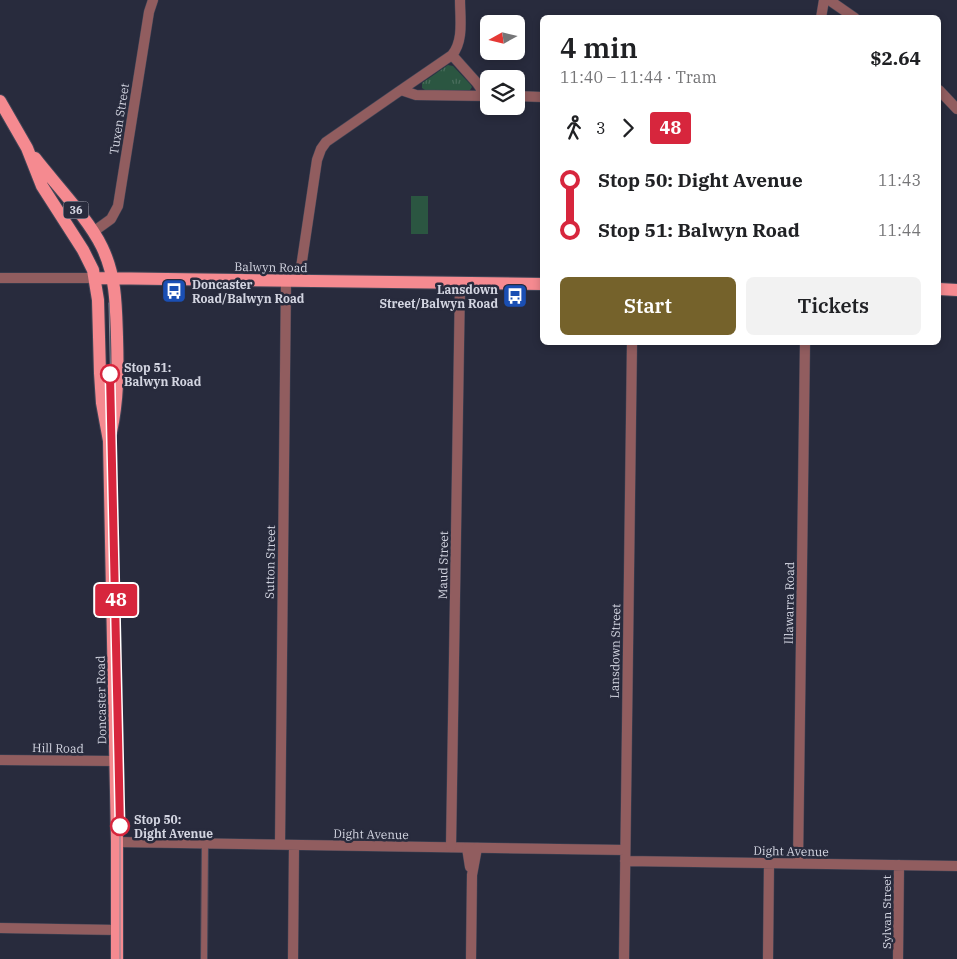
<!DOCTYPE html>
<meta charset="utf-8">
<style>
:root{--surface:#fff;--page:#f2f2f2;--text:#202124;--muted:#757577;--accent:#75622b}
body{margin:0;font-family:"IBM Plex Serif",serif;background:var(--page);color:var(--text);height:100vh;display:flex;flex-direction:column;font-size:19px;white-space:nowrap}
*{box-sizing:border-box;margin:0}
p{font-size:16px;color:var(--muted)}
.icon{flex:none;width:28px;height:28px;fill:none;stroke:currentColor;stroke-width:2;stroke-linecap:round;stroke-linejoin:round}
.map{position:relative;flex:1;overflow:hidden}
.side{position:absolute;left:540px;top:15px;width:401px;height:330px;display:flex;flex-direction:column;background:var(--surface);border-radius:8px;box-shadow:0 2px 8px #0003}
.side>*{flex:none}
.badge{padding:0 10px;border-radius:4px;font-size:18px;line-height:32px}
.needle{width:32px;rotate:262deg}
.fabs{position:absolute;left:480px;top:15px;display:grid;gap:10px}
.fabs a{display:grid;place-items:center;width:45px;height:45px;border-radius:8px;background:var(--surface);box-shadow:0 2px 8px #0003;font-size:25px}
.map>.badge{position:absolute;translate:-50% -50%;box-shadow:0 0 0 2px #fff}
.legs{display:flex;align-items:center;gap:8px;height:55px;padding:0 20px;font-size:16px}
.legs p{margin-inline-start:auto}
.head{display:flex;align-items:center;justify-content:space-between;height:85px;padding:0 20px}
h1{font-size:28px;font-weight:600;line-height:38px}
.button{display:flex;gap:10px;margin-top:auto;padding:10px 20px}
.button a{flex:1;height:58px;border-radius:8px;background:var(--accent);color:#fff;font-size:20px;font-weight:600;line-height:58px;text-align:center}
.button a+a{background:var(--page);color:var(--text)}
ul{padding:0 20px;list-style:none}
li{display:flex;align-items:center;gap:18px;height:50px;font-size:19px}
li i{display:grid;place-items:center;width:8px;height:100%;margin:0 6px;background:currentColor}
li i::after{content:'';width:12px;height:12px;margin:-6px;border:4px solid;border-radius:50%;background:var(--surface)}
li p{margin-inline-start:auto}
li:first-child i{background:linear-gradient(#0000 50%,currentColor 0)}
li:last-child i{background:linear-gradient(currentColor 50%,#0000 0)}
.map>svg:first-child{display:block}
.grass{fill:url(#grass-tufts)}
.park{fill:#2b5641}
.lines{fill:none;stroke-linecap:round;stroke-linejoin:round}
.service-casing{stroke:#434657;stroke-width:8}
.minor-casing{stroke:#434657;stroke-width:11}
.tertiary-casing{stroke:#434657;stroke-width:11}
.primary-casing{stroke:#434657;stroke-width:14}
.service{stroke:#915d5f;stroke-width:6}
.minor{stroke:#915d5f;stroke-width:10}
.tertiary{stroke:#915d5f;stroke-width:10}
.primary{stroke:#f58a90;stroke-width:12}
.tram{stroke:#848695;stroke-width:1}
.line-1-casing{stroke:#fff;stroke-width:11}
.line-1{stroke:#d7263d;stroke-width:8}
.stop-1-dot{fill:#fff;stroke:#d7263d;stroke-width:2.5}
.labels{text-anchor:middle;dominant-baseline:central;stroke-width:5;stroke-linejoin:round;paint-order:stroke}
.shield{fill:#282b3d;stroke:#a0a2b0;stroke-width:1}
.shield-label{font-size:11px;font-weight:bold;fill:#d3d5e1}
.street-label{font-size:12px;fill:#d3d5e1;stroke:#282b3d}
.poi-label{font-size:12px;font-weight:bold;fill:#d3d5e1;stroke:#282b3d;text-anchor:start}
.stop-label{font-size:12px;font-weight:bold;fill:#d3d5e1;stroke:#282b3d;text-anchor:start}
</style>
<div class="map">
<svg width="957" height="959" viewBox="0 0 957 959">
<defs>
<pattern id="grass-tufts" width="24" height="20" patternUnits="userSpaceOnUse" patternTransform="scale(1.25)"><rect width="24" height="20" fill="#2b5641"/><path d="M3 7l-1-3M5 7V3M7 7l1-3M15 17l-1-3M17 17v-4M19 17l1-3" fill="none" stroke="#496d5c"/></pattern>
</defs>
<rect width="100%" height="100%" fill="#282b3d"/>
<!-- grass -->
<path class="grass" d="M448,65L453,66L470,84L472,87L470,90H425L422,88V83Z"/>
<!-- park -->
<path class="park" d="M411,196H428V234H411Z"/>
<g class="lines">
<defs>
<path id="service" d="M204,959L205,844"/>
<path id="minor" d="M829,0L855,18
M821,18L824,0
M452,55L477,83L486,96
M401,90L452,55C464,41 460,18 460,0
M939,90L957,109
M516,96L542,97
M93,232L111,219L118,206L149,12L153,0
M299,281L317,160L321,149L326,142L401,90L416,95L489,96
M0,760L116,761
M117,842L625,850
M280,844L286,280
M625,861L957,866
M798,863L805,342
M0,928L118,930
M293,959L294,845
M624,959L632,342
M768,959L769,863
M898,959L899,865"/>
<path id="tertiary" d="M0,278H95
M451,847L460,283
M467,848L470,867
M471,959L472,875L477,848"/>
<path id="primary" d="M0,101L27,148L42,186L83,250L93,270L98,300L100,373L102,403L109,441L117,842V959
M35,158C55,184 88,218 102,247C116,276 116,305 117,337C118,369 118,400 111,432
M95,278L542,284
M939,289L957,290"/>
</defs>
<!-- service casing -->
<use href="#service" class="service-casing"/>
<!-- minor casing -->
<use href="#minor" class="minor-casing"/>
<!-- tertiary casing -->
<use href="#tertiary" class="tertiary-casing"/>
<!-- primary casing -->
<use href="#primary" class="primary-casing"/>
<!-- service -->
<use href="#service" class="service"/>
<!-- minor -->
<use href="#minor" class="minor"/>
<!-- tertiary -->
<use href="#tertiary" class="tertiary"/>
<!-- primary -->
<use href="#primary" class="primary"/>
<!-- tram -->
<path class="tram" d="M109,303L120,827V959"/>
</g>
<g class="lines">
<defs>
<path id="line-1" d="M110,374L120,826"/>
</defs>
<!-- line-1 casing -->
<use href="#line-1" class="line-1-casing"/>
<!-- line-1 -->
<use href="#line-1" class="line-1"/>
</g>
<!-- icons -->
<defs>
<symbol id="bus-square" viewBox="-11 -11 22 22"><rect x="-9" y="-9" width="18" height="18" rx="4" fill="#1a4fb4" stroke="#282b3d"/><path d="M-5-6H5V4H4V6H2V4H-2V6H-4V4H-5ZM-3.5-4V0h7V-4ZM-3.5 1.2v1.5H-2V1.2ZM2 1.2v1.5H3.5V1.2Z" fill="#fff"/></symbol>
</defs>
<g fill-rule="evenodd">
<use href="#bus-square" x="160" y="277" width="28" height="28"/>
<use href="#bus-square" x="501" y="282" width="28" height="28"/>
</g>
<!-- markers -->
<g class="stop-1-dot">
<circle cx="110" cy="374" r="9"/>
<circle cx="120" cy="826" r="9"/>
</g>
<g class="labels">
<!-- shield labels -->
<rect class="shield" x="63.5" y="201.5" width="25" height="17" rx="4"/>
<g class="shield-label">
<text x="76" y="210">36</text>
</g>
<!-- street labels -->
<g class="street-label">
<text transform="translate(119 119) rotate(-81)">Tuxen Street</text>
<text transform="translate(271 267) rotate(1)">Balwyn Road</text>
<text transform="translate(270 562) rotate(-89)">Sutton Street</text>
<text transform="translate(443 565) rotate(-89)">Maud Street</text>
<text transform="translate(789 603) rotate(-89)">Illawarra Road</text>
<text transform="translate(615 651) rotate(-89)">Lansdown Street</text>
<text transform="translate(101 700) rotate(-91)">Doncaster Road</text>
<text transform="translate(58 748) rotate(1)">Hill Road</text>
<text transform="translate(371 834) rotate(1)">Dight Avenue</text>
<text transform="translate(791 851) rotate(1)">Dight Avenue</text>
<text transform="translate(886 912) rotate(-90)">Sylvan Street</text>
</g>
<!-- poi labels -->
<g class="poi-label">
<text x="192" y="284">Doncaster<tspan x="192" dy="14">Road/Balwyn Road</tspan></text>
<text x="498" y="289" text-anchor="end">Lansdown<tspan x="498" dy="14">Street/Balwyn Road</tspan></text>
</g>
<!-- stop labels -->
<g class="stop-label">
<text x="124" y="367">Stop 51:<tspan x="124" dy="14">Balwyn Road</tspan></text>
<text x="134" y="819">Stop 50:<tspan x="134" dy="14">Dight Avenue</tspan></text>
</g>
</g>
</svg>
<div class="fabs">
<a><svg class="needle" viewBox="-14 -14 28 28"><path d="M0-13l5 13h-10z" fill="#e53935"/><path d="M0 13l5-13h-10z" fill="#757577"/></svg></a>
<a><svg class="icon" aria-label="layers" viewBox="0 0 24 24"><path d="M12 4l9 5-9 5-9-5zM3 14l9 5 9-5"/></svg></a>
</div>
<b class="badge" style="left:116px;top:600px;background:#d7263d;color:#fff">48</b>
<section class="side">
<div class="head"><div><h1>4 min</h1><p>11:40 – 11:44 · Tram</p></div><b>$2.64</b></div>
<div class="legs"><svg class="icon" aria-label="walk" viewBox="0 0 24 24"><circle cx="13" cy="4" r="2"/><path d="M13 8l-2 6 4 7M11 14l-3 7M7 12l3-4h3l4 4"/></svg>3<svg class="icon" aria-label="forward" viewBox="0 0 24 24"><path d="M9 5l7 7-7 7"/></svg><b class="badge" style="background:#d7263d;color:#fff">48</b></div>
<ul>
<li><i style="color:#d7263d"></i><b>Stop 50: Dight Avenue</b><p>11:43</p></li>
<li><i style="color:#d7263d"></i><b>Stop 51: Balwyn Road</b><p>11:44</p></li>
</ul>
<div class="button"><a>Start</a><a>Tickets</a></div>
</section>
</div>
